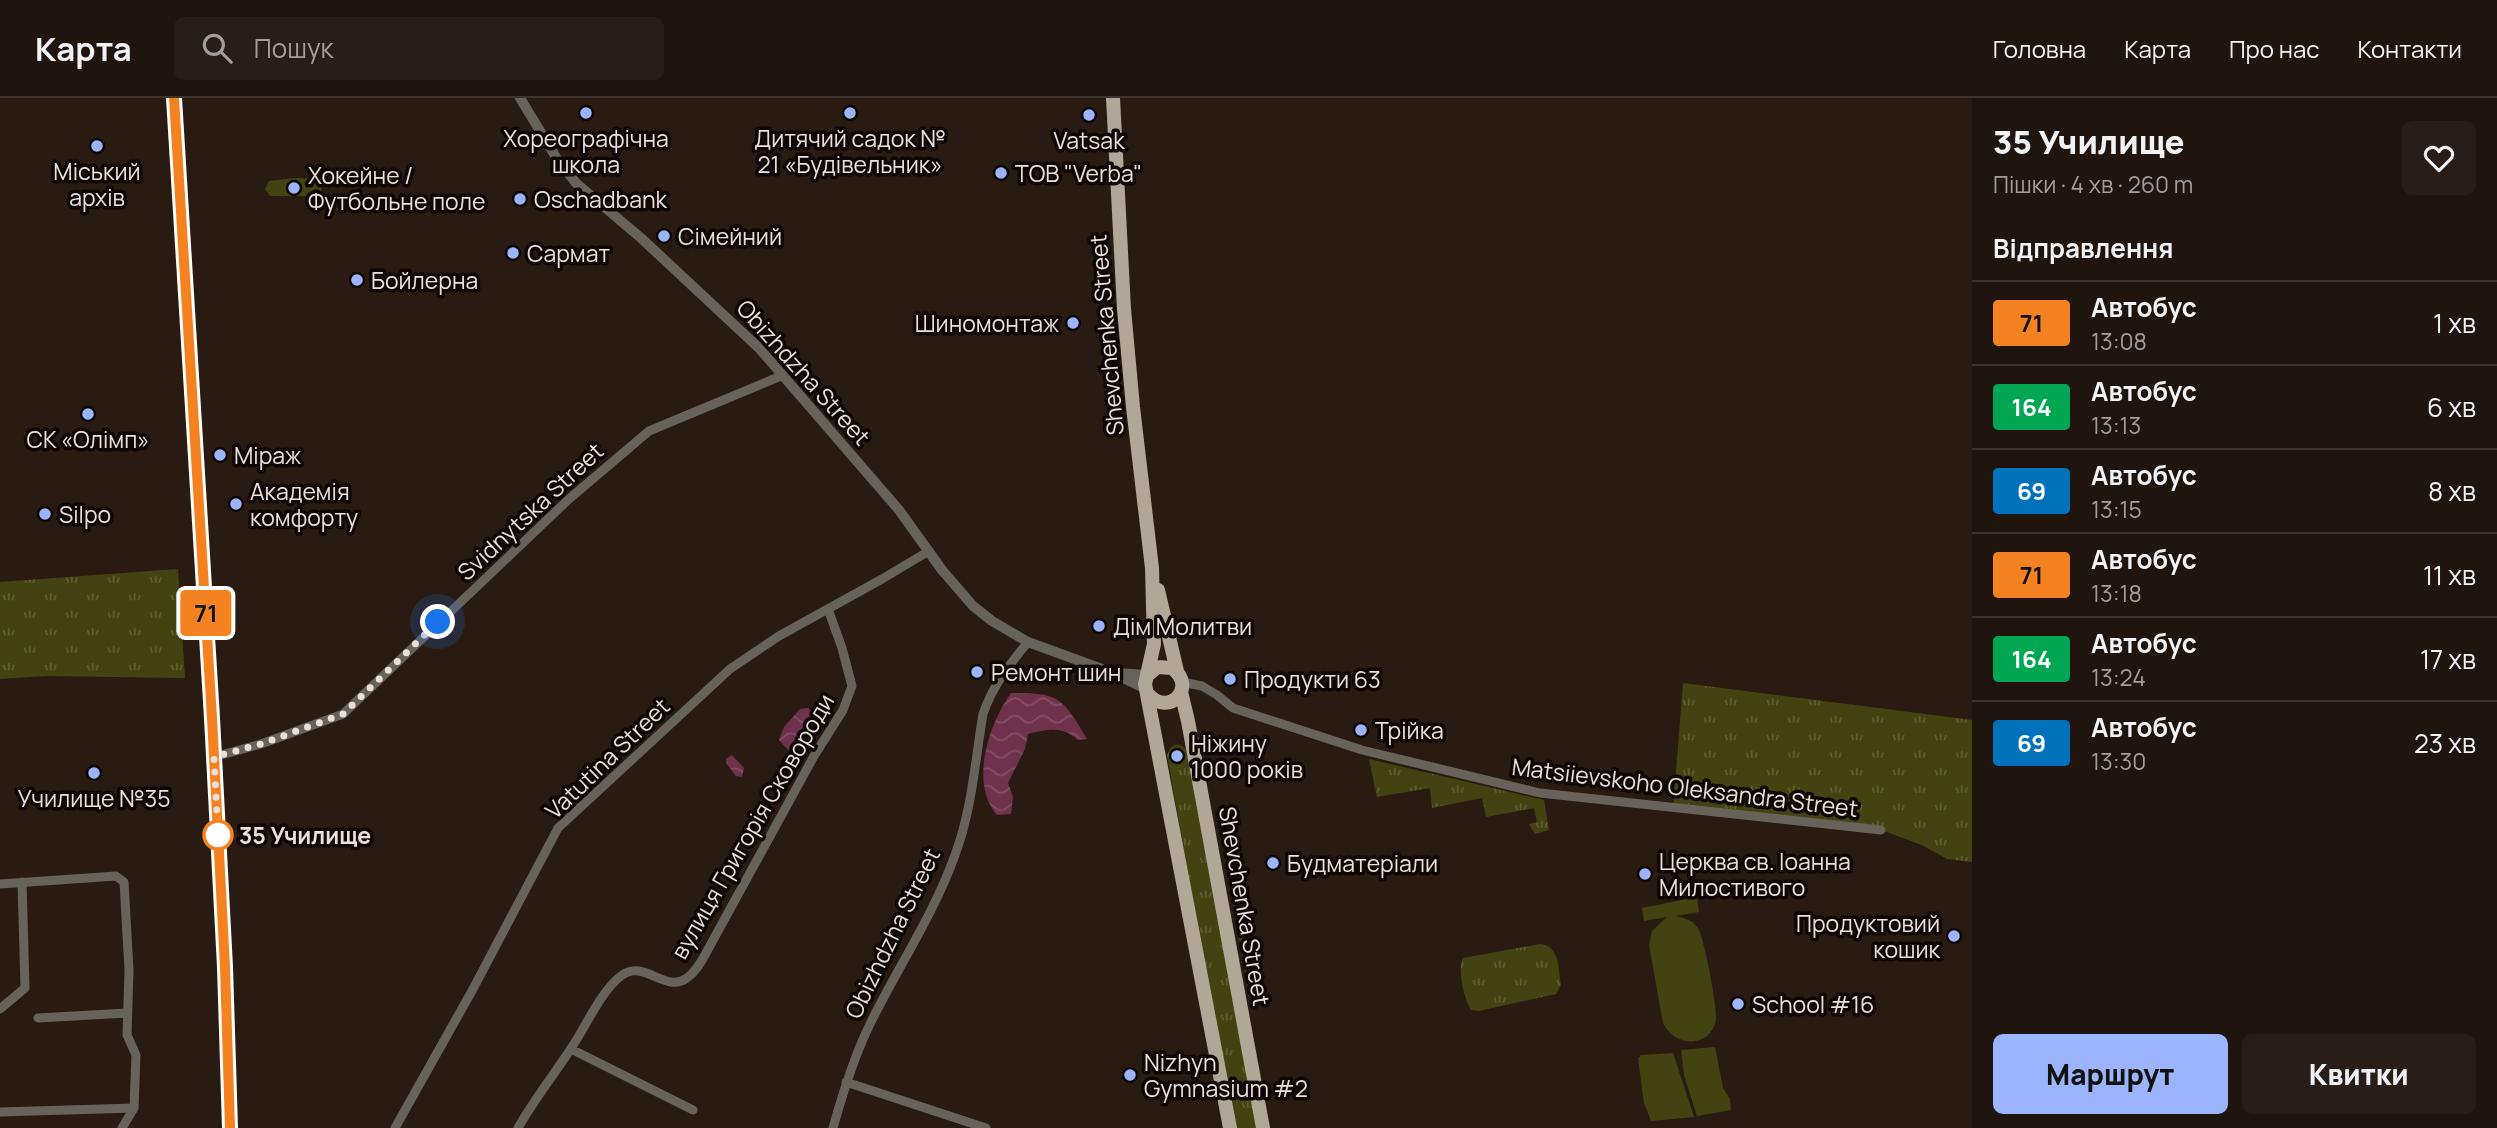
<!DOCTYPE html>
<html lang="uk">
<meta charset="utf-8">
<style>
:root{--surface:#20140e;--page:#281d17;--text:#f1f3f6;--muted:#a29e9e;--line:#3d332e;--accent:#9bb5fd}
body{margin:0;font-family:Manrope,sans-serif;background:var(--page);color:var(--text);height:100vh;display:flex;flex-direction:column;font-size:26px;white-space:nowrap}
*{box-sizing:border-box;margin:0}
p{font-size:23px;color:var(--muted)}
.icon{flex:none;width:38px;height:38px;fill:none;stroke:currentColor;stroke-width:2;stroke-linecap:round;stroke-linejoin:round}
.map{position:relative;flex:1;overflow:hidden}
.details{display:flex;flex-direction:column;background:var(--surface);width:525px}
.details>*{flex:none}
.badge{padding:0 14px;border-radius:5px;font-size:24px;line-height:46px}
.you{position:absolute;width:35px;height:35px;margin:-18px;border:5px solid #fff;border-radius:50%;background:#1a73e8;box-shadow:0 0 0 10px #1a73e833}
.map>.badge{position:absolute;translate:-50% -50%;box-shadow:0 0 0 4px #fff}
h2{padding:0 21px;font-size:26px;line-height:63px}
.round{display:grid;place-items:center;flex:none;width:74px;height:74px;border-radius:10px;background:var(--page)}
.overview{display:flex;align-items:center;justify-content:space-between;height:119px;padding:0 21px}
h1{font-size:33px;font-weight:800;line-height:52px}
.cta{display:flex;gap:14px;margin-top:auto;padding:14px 21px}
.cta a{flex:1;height:80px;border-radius:10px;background:var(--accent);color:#111;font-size:28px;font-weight:800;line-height:80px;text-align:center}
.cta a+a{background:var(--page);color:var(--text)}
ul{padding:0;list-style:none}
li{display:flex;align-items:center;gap:21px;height:84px;padding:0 21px;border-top:2px solid var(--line)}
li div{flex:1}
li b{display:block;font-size:26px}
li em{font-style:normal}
li .badge{min-width:77px;font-weight:700;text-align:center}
header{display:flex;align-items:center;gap:42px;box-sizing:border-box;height:98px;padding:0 35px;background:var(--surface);border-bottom:2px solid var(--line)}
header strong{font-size:33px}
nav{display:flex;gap:38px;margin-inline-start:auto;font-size:24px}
.search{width:490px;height:63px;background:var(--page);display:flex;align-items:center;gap:18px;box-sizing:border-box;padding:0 24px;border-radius:10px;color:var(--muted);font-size:26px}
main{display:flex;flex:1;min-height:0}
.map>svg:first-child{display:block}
.grass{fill:url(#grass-tufts)}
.garden{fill:#434311}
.water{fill:url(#water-waves)}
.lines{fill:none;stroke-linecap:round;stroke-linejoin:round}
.minor{stroke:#67635b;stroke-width:9}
.tertiary{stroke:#67635b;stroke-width:10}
.primary{stroke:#b1a797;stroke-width:14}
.line-casing{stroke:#fff;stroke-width:16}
.line{stroke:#f58220;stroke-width:10}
.walk{stroke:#eadfd9;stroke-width:7;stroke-dasharray:0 12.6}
.poi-dot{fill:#9bb5fd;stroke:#0e0705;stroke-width:2.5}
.stop-dot{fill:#fff;stroke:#f58220;stroke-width:3.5}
.labels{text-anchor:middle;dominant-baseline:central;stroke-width:7;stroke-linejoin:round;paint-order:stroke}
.poi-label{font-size:23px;fill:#eadfd9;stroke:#0e0705;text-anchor:start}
.street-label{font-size:23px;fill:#eadfd9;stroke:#0e0705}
.stop-label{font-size:23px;font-weight:bold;fill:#eadfd9;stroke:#0e0705;text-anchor:start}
</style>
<header>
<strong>Карта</strong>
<div class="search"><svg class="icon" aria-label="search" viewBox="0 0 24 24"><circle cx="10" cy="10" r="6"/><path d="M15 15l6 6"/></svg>Пошук</div>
<nav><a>Головна</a><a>Карта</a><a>Про нас</a><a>Контакти</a></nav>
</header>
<main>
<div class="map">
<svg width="1972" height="1030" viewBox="0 0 1972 1030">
<defs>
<pattern id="grass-tufts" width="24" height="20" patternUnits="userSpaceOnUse" patternTransform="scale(1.75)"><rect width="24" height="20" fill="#434311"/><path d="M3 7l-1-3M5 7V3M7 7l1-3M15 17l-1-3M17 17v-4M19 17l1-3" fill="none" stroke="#5e5e33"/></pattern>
<pattern id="water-waves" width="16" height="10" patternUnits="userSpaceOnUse" patternTransform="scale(1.75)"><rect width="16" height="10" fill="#6f314c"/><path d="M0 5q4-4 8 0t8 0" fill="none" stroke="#844e65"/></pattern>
</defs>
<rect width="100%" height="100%" fill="#2a1b12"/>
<!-- grass -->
<path class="grass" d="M178,471L185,580L46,578L0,581V484Z
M1683,585L1972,622V764L1947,761L1922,747L1881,732L1673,711Z
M1175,647H1180L1188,653L1256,1030H1234L1167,657L1171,649Z
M1369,661L1544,702L1549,732L1535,736L1529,726L1537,724L1534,710L1486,719L1482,700L1432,710L1430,690L1377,699Z
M1240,790L1258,887L1248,888L1230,792Z
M1540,846C1560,847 1558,871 1561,887L1556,896L1479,913L1471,912C1464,901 1457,871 1463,860Z"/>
<!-- garden -->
<path class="garden" d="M294,80L319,81L322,85L321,94L305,98H270L265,91L269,83Z
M1697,799L1699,814L1675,818C1684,820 1693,822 1698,830C1704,839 1718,912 1716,922C1710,951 1674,949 1663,925L1649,847L1652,833L1667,819L1644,823L1642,810Z
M1715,949L1723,990L1730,1001L1731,1012L1697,1018L1684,977L1681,952Z
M1673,955L1694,1019L1651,1023L1644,1005L1638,960L1641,957Z"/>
<!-- water -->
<path class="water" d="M1011,595C1059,594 1063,600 1087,641L1078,642C1062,628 1048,631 1028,636L1025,651L1008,685L1013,699L1011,716L997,717C969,685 989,626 1011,595Z
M808,610L813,615L791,650L788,652L779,642L784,629L800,611Z
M732,657L744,670L742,679L736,678L726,665V661Z"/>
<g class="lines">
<!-- minor -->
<path class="minor" d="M1182,584L1202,588L1217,597L1233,610L1362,652L1540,695L1881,732
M214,659L261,646L343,616L569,401L649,333L781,278
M0,786L116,778L124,784L129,872L127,937L136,957L134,1010
M0,911L25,890L22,784
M38,920L127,915
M571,951L693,1012
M846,984L986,1030
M0,1014L134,1010
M122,1030L134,1010
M395,1030L473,891L558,730L730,571L779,538L882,481L929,453
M518,1030C534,1001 554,977 572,949C586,928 601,893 621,878C644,860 665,896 687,880C696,874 701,864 706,855L814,658L843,612L852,588L842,550L828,511
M833,1030C843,994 854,958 871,924C898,869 934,816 955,757C972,712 975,663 983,616C993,587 1009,567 1028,544"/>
<!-- tertiary -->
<path class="tertiary" d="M174,0C194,343 220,686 230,1030
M520,0L557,61L576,85L641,140L759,250L899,412L942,472L973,508L992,523L1028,544L1113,575L1146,591
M1116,575L1148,577"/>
<!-- primary -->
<path class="primary" d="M1113,0L1124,211L1133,309L1152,470L1154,546L1145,586L1230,1030
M1158,492L1177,573
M1181,594L1188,623L1263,1030
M1148,596C1169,620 1198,589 1172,570L1157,569L1149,576"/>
</g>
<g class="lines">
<defs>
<path id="line" d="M174,0L212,620L225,869L230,1030"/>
</defs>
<!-- line casing -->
<use href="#line" class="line-casing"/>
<!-- line -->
<use href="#line" class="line"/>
<!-- walk -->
<path class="walk" d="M218,737L214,659L261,646L343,616L438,524"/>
</g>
<!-- markers -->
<g class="poi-dot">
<circle cx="586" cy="15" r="7"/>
<circle cx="850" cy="15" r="7"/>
<circle cx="1089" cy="17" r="7"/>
<circle cx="97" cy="48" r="7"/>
<circle cx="1001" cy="75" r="7"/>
<circle cx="294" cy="90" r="7"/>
<circle cx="520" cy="101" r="7"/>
<circle cx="664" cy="138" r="7"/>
<circle cx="513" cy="155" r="7"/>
<circle cx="357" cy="182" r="7"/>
<circle cx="1073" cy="225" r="7"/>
<circle cx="88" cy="316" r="7"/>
<circle cx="220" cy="357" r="7"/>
<circle cx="236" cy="406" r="7"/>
<circle cx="45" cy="416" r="7"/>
<circle cx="1099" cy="528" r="7"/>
<circle cx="977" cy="574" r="7"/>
<circle cx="1230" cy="581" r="7"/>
<circle cx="1361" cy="632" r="7"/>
<circle cx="1177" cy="658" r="7"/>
<circle cx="94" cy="675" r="7"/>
<circle cx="1273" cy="765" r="7"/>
<circle cx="1645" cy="776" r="7"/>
<circle cx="1954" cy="838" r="7"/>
<circle cx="1738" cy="906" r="7"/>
<circle cx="1130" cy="977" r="7"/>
</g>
<circle class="stop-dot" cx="218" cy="737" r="14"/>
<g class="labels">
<!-- poi labels -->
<g class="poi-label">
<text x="586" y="40" text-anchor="middle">Хореографічна<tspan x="586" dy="26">школа</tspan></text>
<text x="850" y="40" text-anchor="middle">Дитячий садок №<tspan x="850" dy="26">21 «Будівельник»</tspan></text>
<text x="1089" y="42" text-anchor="middle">Vatsak</text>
<text x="97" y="73" text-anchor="middle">Міський<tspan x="97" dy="26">архів</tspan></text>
<text x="1015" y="75">ТОВ "Verba"</text>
<text x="308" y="77">Хокейне /<tspan x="308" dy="26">Футбольне поле</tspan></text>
<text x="534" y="101">Oschadbank</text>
<text x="678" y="138">Сімейний</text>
<text x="527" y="155">Сармат</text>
<text x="371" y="182">Бойлерна</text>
<text x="1059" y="225" text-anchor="end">Шиномонтаж</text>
<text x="88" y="341" text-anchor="middle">СК «Олімп»</text>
<text x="234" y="357">Міраж</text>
<text x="250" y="393">Академія<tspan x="250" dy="26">комфорту</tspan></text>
<text x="59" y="416">Silpo</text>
<text x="1113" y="528">Дім Молитви</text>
<text x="991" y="574">Ремонт шин</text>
<text x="1244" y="581">Продукти 63</text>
<text x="1375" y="632">Трійка</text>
<text x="1191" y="645">Ніжину<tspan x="1191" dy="26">1000 років</tspan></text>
<text x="94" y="700" text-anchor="middle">Училище №35</text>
<text x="1659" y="763">Церква св. Іоанна<tspan x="1659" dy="26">Милостивого</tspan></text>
<text x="1287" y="765">Будматеріали</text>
<text x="1940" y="825" text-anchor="end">Продуктовий<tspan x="1940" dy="26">кошик</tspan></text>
<text x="1752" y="906">School #16</text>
<text x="1144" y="964">Nizhyn<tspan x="1144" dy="26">Gymnasium #2</tspan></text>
</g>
<!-- street labels -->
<g class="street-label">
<text transform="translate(1106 237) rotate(-95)">Shevchenka Street</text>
<text transform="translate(804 274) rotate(48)">Obizhdzha Street</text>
<text transform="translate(530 413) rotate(-43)">Svidnytska Street</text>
<text transform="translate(607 660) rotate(-44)">Vatutina Street</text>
<text transform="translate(1685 689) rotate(7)">Matsiievskoho Oleksandra Street</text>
<text transform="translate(752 728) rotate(-60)">вулиця Григорія Сковороди</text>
<text transform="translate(1245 808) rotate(80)">Shevchenka Street</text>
<text transform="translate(892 835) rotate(-64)">Obizhdzha Street</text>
</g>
<!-- stop labels -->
<g class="stop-label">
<text x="239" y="737">35 Училище</text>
</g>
</g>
</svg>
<div class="you" style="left:438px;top:524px"></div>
<b class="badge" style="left:206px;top:515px;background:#f58220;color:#111">71</b>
</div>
<section class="details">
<div class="overview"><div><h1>35 Училище</h1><p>Пішки · 4 хв · 260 m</p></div><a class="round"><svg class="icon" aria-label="heart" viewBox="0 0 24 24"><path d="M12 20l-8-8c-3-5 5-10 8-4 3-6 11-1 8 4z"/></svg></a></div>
<h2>Відправлення</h2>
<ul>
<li><span class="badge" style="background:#f58220;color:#111">71</span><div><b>Автобус</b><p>13:08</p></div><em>1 хв</em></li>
<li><span class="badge" style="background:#00a651;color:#fff">164</span><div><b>Автобус</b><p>13:13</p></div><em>6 хв</em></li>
<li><span class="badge" style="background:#0072bc;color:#fff">69</span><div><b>Автобус</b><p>13:15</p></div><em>8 хв</em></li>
<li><span class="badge" style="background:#f58220;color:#111">71</span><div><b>Автобус</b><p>13:18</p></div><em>11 хв</em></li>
<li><span class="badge" style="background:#00a651;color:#fff">164</span><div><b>Автобус</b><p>13:24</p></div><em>17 хв</em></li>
<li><span class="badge" style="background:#0072bc;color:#fff">69</span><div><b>Автобус</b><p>13:30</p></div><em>23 хв</em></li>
</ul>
<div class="cta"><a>Маршрут</a><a>Квитки</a></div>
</section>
</main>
